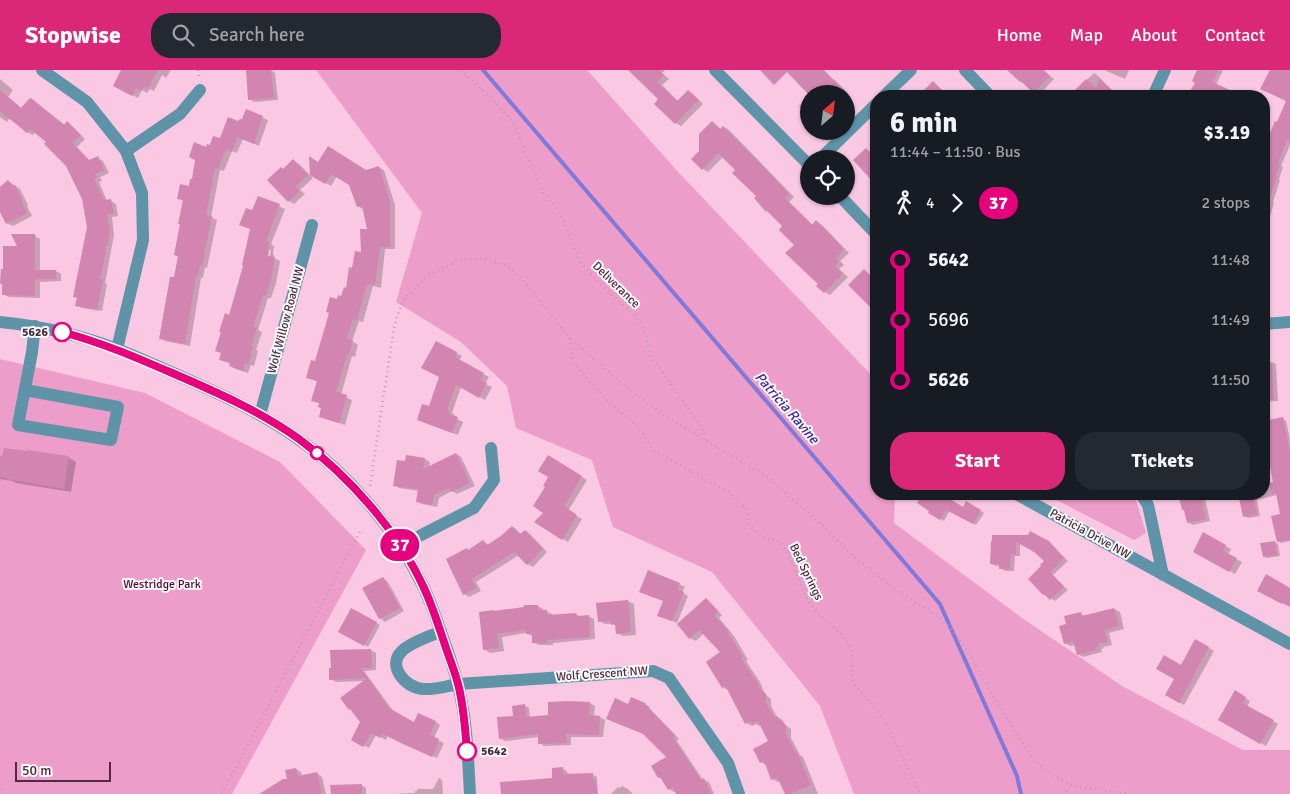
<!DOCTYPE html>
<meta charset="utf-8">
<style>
:root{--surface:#171b24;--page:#242831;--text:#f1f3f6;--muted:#9ea1a6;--accent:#db2777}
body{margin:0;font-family:Signika,sans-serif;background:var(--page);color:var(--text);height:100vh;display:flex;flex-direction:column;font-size:19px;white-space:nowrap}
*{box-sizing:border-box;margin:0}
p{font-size:16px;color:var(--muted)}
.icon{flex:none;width:28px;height:28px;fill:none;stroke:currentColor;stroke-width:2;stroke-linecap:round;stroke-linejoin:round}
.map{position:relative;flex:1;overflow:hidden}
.sheet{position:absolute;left:870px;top:20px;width:400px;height:410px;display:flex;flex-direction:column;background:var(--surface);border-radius:20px;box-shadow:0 1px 4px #0004}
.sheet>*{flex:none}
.badge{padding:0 10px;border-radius:16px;font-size:18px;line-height:32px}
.needle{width:32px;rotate:28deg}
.tools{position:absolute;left:800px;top:15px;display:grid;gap:10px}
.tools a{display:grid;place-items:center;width:55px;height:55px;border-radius:50%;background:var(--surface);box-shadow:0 1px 4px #0004;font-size:25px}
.scale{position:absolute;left:15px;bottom:12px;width:96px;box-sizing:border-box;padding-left:5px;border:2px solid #4b2b3d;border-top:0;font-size:14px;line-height:18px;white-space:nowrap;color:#4b2b3d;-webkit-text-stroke:4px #f9f9f9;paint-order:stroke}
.map>.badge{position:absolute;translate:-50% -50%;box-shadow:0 0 0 2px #fff}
.legs{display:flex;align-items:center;gap:8px;height:55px;padding:0 20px;font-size:16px}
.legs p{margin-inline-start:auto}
.headline{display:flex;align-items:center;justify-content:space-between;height:85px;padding:0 20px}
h1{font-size:28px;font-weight:700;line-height:38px}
.button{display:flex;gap:10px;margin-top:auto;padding:10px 20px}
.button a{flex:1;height:58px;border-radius:20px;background:var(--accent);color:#fff;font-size:20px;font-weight:700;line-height:58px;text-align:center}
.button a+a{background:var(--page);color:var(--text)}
ul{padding:0 20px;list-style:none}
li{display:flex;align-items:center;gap:18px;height:60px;font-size:19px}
li i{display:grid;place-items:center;width:8px;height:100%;margin:0 6px;background:currentColor}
li i::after{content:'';width:12px;height:12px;margin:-6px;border:4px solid;border-radius:50%;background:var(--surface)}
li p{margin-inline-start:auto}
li:first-child i{background:linear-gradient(#0000 50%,currentColor 0)}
li:last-child i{background:linear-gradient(currentColor 50%,#0000 0)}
header{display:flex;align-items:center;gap:30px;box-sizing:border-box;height:70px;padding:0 25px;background:var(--accent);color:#fff}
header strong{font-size:24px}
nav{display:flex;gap:28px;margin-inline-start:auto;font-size:18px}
.search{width:350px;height:45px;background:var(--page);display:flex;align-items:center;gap:12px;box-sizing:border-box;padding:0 18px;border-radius:20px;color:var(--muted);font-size:19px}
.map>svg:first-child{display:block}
.green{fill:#ec9dc9}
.shadow{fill:#0003;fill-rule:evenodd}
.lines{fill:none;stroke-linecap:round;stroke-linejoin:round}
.stream{stroke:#8079d8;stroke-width:4}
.building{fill:#d285b0}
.path{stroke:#c397ae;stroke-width:2.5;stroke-dasharray:1 4;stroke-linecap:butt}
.minor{stroke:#5f93a8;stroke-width:12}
.line-1-casing{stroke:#fff;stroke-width:11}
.line-1{stroke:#e6007e;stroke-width:8}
.stop-1-dot{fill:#fff;stroke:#e6007e;stroke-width:2.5}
.labels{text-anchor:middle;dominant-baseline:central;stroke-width:4;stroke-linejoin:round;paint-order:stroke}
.street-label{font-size:12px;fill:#4b2b3d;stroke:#f9f9f9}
.stop-label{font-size:12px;font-weight:bold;fill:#4b2b3d;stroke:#f9f9f9;text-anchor:end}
.park-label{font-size:12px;fill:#4c0e37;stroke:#f9f9f9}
.water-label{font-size:14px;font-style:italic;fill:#3f2696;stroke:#f9f9f9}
</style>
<header>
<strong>Stopwise</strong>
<div class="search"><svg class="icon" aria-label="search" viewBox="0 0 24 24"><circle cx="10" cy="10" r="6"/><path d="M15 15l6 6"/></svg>Search here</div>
<nav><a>Home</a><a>Map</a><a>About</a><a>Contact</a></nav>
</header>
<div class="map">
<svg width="1290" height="724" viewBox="0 0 1290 724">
<rect width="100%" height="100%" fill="#fac8e2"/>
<!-- green -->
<path class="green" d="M316,0H587L680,104L876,310V424H895L894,453L1022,548L1122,616L1243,680H1290V724H854L820,636L712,502L613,457L592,390L516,358L507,316L461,272L396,232L422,143Z
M0,289L145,323L280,392L366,480L232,724H0Z
M1045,424H1132L1135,427L1146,463L1134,470Z"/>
<!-- shadow -->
<path class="shadow" d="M123,0H171L166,8L162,5L154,21L150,19L147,23L142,20L138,28L114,16Z
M248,0H271L275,3L278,30L254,32L250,29Z
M630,0H665L662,3L669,9L662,15L678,31L688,21L693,24L703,34L681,56L676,53L656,34L660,29Z
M787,0H817L836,11L849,24L846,27V24Z
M1011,0H1043L1054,9L1039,25L1020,11Z
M1104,0H1129L1125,9Z
M1198,0H1223L1216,15L1239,26H1189L1196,12Z
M1271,0H1290V75L1281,96L1283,97L1279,109L1280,110L1273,132L1274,133L1264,168V64L1270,67L1287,31Z
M1094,3L1097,5L1118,26H1070Z
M0,9L13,20L8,27L22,39L31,29L65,55L67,53L72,56L85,69L77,77L90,91L98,88L103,91L109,103L100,107L102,111L99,112L107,131H111L116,134L118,146L112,147L114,165L105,213L107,214L102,241L99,240V241L82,238L76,235L88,157L84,128L67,95L48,72L36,61L33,65L27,62L10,48L7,52L0,47Z
M809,26V45L799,36Z
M247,41L268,50L259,76L243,69L237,83L232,81L224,101L220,100L211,147L217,150L207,198L205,197L203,208H201L190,276L165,271L160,268L179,187L175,185L184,131L179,129L190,117L207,78L220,70L243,51Z
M712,52L721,59L724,57L729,60L794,127L789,132L813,155L817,152L822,155L849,183L840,191L844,195L839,199L848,207L830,225L825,222L784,156L737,100L723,87L708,102L703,99L700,81Z
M866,79L871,82L876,88V113L855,90Z
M294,91L299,94L313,108L300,120L305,124L294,134L289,131L284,100Z
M319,94L366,101L378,97L384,100L395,135V179H385L381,218L373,216L363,252L359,251L352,271L358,275L355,287L352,286L341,325L352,330L345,355L326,349L320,346L323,338L320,334L313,330L318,312L308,307L316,293L338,231L342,227L347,219L353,199L362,184L369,160L364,140L358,136L350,114L337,106L331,116L311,104Z
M8,111L20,119L28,135L27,136L32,146L13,156L7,153L0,141V119Z
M258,127L285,139L271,174L274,176L273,184L274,185V188L280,191L276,213L271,228H268L258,260L262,262L256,280L258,281L254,296L251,295L248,303L236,299L231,296V294L221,289L230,246L245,195L251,159L241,155L253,141ZM268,180H271L268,192H266Z
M35,166L40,169V201H56L61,204V211L40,212V228L9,227L3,224L4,200L19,177Z
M1264,171L1269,173L1264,193Z
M1264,209L1267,211L1264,223Z
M437,272L462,286L459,291L489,307L485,314L492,317L485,330L461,317L452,343L455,345L454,347L463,352L458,365L424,352L441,307Z
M1264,292H1272L1276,294L1278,331L1264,332Z
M1283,349L1286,351L1290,369V471L1281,473L1278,471L1281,445L1277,425L1257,430L1260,446L1248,448L1245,446L1240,424H1264V415L1275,413L1266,372H1264V352Z
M456,384L461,387L475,416L457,424L452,421L439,428L437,437L422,434L417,431L419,421L399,418L394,415L406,392L407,386L425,389L430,392L429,397Z
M548,386L587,410L568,441L582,449L568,472L536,452L546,443L550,407Z
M0,387L69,388L76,392L71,422L16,413L12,411L0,409Z
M925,424H940L964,438L967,433L984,443L976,455L950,440L944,451L930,443L931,440L919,433Z
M1188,424H1229L1205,428L1210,451L1193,455L1188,452L1186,441L1183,439L1180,425Z
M513,457L522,465L526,461L530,464L547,482L533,497L528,494L519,485L476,512L481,521L469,527L464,524L469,481L483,471L489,475Z
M1030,463L1053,476L1068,491L1053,505L1068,520L1055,531L1043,524L1045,491L1035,481L1020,473V486H1015L1014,501H1005L1000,498V496H996L991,494L992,472L1029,466Z
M1203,464L1231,479L1228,485L1242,492L1235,504L1194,482Z
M1274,472L1278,474L1280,486L1267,488L1264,486Z
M383,508L388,512L404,541L385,552L380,548Z
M679,514L685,517L682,522L688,526L677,553L659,545Z
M706,530L711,533L722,545L719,548L734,566L748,590L746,591L760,612L765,624L771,629V636L777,647L783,650L784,654L791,659V668L800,685L803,687L818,724H786L780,711L778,712L772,709L767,696L761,692L755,679L770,672L762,655L759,656L756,654L752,656L746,653L728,620L722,617L721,583L704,563L696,571L690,568L678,554Z
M628,531L634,534L636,565L623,566L617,563V556L612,554H605L599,551Z
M538,536L543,539V541H546L552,544V546L576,544L580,547L588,546L594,549L595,569L553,573V575H539L534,572L532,566L526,563L502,567L504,581L490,583L484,579L480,543Z
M351,539L380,555L368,577L340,561Z
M1114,539L1120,542L1124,559L1109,563L1112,575L1103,577L1104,578L1101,579L1102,582L1083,587L1078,584L1075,575L1070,576L1065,573L1068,555L1080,544L1085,546Z
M1196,570L1214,581L1184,635L1166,625Z
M371,580L376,583V600L364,601L394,642L415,653L436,652L440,655L434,668L444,673L437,688L403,674L388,665L386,670L376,665L369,678L352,669L361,652L366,611L336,612L331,609Z
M1236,622L1250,631L1247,637L1278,654L1266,676L1219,650Z
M590,633L595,636L594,647H600L605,650L603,667H571V675L544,676L540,673L539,667L505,671L500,668L514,647L525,636L529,638L530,648L550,647Z
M645,634L650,637L649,638L679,669L677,671L703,710L709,712L714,724H677L676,721L674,722L669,719L663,710L659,707L653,697L668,687L629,635Z
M296,699L301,702L302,706L317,703L322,707L326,724H265L289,710Z
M563,699L567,701L568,705L592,704L597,707L598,724H502L554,709Z
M439,708L442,710L443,724H394L415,723V721H417V719H433Z
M361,715L366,718V724H332Z
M622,716L628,719L633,724H611L618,717L620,718Z"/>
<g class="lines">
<!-- stream -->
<path class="stream" d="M483,0L940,534L1017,706L1021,724"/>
</g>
<!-- building -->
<path class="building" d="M121,0H158L148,19L144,17L141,21L136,18L132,26L113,16Z
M246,0H271L274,28L248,30Z
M628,0H659L664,5L657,12L677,31L688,20L699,30L675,54L654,34L658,29Z
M760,0H824L847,24H808L787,2L774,15Z
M1007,0H1044L1050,6L1033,23L1021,11L1020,12Z
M1197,0H1218L1213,12L1242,26H1187L1195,13L1192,11Z
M1270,0H1290V71L1287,70L1278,93L1280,94L1276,106L1277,107L1265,141H1264V78L1275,51L1277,52L1286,31L1260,19Z
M1086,9L1096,18L1100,9L1118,26H1069Z
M933,11L948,26H918Z
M0,20L21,38L29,29L31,28L64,55L67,51L81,65L72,73L89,90L98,86L104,100L95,104L97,108L94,109L104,130L111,129L114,144H107L110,161L100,209L103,210L97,239L94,238V239L75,236L77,228L73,227L87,157L82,129L66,96L44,74L46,72L30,59L27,63L0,41Z
M246,39L263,46L254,74L237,67L232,82L226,79L218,99L215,98L206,145L212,146L202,196L200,195L198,206H196L185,274L159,269L170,207H174L178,186L174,185L180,154H178L183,130L177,129L180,114L189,116L190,109H192L195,90L189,87L194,72L206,77L207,74L210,75L213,66L220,68L228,47L238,51L240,49H242Z
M712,51L720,59L723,56L766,99L789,124L785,128L812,155L816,150L844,179L836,188L839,191L835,196L843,204L824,223L816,216L818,214L785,183L794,175L779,160L782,156L767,141L766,142L754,128L756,126L732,103L735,100L718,83L702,100L691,89L699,81V64Z
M328,76L366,100L379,96L390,131V177H380L375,215L367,214L357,250L353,249L347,268L353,270L349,285L347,284L336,322L347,325L339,353L319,347L321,338L318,337L319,333L311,331L317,311L306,308L311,290L315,291L329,243L326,242L330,227L337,229L338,225L341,226L344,217L346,218L349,197L352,198L355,181L361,182L360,159H367L362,136L357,137L349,115L331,104L325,114L310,105L309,86L318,92Z
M866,78L876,89V115L853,90Z
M293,89L308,105L296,116L300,121L288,132L267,110L281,97L283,99Z
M8,110L13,116L15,115L23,132L22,133L27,143L6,154L0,142V117Z
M258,126L280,134L266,171L269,172L268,180L269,181L268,186L275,187L271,209L266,226L263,225L253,257L257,258L251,276L253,277L248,294L245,293L243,301L229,296L230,293L219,290L221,283L215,281L221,262H219L225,243L229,245L243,196L242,195L250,159L239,155L246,138L252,140Z
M11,164H35V200H56V209H35V226L2,225V214H0L1,199H3V176H17Z
M864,199L876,211V243L848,215Z
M436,271L457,282L455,287L484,303L481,310L487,313L479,328L456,315L447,340L450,341L449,344L458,347L452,363L417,350L422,334L429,336L439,307L421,298Z
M1264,295H1272L1274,330H1264Z
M1283,347L1290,382V470L1277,472L1271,446L1280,444L1276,423L1272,424L1269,413L1273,412L1264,366V351Z
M4,378L27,381V380L69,386L64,419L7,409V408L0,407V386H2Z
M456,383L470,413L451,422L449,418L434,425L432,435L416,432L418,419L393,416L397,390L405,391L406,385L425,388L423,399Z
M548,385L582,406L564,436L577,445L562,470L534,452L543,443L533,436L545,417L543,416L548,407L538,401Z
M923,424H942L963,437L966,431L981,440L973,454L946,440L940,450L928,443L929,441L917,433Z
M1178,424H1200L1206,449L1187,453L1184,440H1182Z
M1238,424H1253L1257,444L1243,447Z
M512,456L520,464L525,460L543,479L536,485L537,486L527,495L514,482L472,509L476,518L463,525L446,489L467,478L468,480L483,470L487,475L501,466Z
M1030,461L1049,471L1064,488L1050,502L1064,517L1050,530L1044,524L1043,525L1028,509L1041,496L1040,495L1044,491L1034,482L1016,472V485L1011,484L1010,499H999V494H990L991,471H992V465H1028Z
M1203,462L1226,475L1223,481L1237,488L1229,502L1193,482Z
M1275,471L1277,485L1263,487L1260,473Z
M648,500L680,513L677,519L684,522L672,551L657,546L663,531L639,522Z
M1266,504L1290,518V537L1282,533V534L1257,521Z
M383,507L400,538L379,549L362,518Z
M706,528L718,541L714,545L729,562L728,563L743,587L741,588L754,608H755L760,619L766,624V632L774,647L777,646L779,649L786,655V664L796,683H797L811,715L790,724H785L777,707L771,710L764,691L760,693L753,679L768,671L758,651L752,654L751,651L745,654L725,615L722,618L706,592L720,582L699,560L689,569L677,554Z
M628,530L631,562L616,564L615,554L611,555V551L598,552L596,533Z
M524,535H538V540H547V545L576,543L577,546L589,545L590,567L547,570L548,573H532V564H526V560L497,564L499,578L483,580L479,542L493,540L494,541L524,537Z
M351,538L377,552L364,576L338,562Z
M1114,538L1119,556L1104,560L1108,572L1098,574L1099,576L1096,577L1097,580L1077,585L1073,571L1064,574L1059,556L1066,554L1064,546L1081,542L1082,546Z
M1195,569L1209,577L1179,633L1165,625L1174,609L1156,599L1164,585L1181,595Z
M371,579L372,598H361L389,638L414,652L418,643L436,651L430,665L439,669L432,687L397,671L383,664L380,668L371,663L363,677L351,670L360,652L350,639L349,640L340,628L367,608L329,610V598H331L330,580Z
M1235,620L1246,627L1242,633L1274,650L1260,674L1218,650Z
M631,627L645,633V634L675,665L673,668L701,710L704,708L711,724H676L673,717L668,720L660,707L658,708L651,696L666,687L643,664L606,649L615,628L628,634Z
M568,631L590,632L589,645L600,646L599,665L566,664L567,673L538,674V664L499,669L497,647L513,646L512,636L525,634L526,647L548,645V632Z
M563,697V704L593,703V710H596L597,724H501L500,712L552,708V698Z
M296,698L298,706L317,702L322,724H259L283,709H287L285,700Z
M362,714V724H331L330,715Z"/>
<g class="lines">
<!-- path -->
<path class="path" d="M198,0L199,8
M461,0L497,34L513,53L543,122L560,142L581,193L603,217L637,247L646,266L651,286L702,358L706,370
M569,268L573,292L605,329L639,357L653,380L730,423L746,439L749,455L763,467L781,472L790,487L801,516L808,531L817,542L841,564L852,579V601L854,614L874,636L888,656L915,714L921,724
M370,416L394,258L399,240L405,228L426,207L457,191L482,188L506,195L520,207L569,267L620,312L665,346L766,406L821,454L855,488L893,518L939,547L950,557L963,574L999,636L1034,690L1054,706L1074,716L1130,724
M0,714L3,724
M222,724L361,460
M1061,724L1074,716"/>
<!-- minor -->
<path class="minor" d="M42,0L87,32L126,81L142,123L143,170L117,279
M715,0L809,95
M965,0L990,26
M884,26L911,0
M1153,26L1165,0
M126,81L180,44L200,20
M820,89L876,34
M840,126L876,164
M0,252C40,256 80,265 117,279C138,287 159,297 180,306C220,324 260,342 297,368C349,404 395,459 423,516C433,536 439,558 447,579C451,591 455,603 458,615C467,650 468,688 470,724
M1264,254L1290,252
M25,320L118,337L111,370L18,355L32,282L35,256
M260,345L312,155
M1016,424L1290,574
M1141,424L1148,435L1163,505
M400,476L474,438L494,410L491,378
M441,561C431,566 409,573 402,581C386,596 406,618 423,619C434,620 447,616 458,614L653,601L669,608L728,693L739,724"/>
</g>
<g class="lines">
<defs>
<path id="line-1" d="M62,262C107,274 144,291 186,309C225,326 264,344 299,369C349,406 398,461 424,518C433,537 439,558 446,578C450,590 455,602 458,614C464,636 465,659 467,681"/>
</defs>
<!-- line-1 casing -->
<use href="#line-1" class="line-1-casing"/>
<!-- line-1 -->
<use href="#line-1" class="line-1"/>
</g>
<!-- markers -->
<g class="stop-1-dot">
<circle cx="62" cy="262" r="9"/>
<circle cx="317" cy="383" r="6"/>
<circle cx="467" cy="681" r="9"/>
</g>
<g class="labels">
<!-- street labels -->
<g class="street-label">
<text transform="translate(616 215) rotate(44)">Deliverance</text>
<text transform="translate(286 250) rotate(-75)">Wolf Willow Road NW</text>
<text transform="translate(1090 464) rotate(29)">Patricia Drive NW</text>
<text transform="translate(806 502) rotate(64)">Bed Springs</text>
<text transform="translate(602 604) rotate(-4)">Wolf Crescent NW</text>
</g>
<!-- stop labels -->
<g class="stop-label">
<text x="48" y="262">5626</text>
<text x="481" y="681" text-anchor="start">5642</text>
</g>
<!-- park labels -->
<g class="park-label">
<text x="162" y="514">Westridge Park</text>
</g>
<!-- water labels -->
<g class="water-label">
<text transform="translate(787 338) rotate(49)">Patricia Ravine</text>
</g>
</g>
</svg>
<div class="tools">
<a><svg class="needle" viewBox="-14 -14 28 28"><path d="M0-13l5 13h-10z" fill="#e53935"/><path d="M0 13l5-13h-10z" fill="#9ea1a6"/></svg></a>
<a><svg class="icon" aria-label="locate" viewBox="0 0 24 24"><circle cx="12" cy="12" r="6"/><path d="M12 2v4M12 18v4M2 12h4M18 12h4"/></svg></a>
</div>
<div class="scale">50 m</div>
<b class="badge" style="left:400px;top:475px;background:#e6007e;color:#fff">37</b>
<section class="sheet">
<div class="headline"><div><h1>6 min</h1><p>11:44 – 11:50 · Bus</p></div><b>$3.19</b></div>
<div class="legs"><svg class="icon" aria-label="walk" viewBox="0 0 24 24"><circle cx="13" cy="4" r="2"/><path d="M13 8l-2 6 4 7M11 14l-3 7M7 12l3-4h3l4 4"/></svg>4<svg class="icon" aria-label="forward" viewBox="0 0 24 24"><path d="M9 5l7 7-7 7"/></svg><b class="badge" style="background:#e6007e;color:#fff">37</b><p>2 stops</p></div>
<ul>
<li><i style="color:#e6007e"></i><b>5642</b><p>11:48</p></li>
<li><i style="color:#e6007e"></i><span>5696</span><p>11:49</p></li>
<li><i style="color:#e6007e"></i><b>5626</b><p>11:50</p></li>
</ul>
<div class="button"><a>Start</a><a>Tickets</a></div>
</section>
</div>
